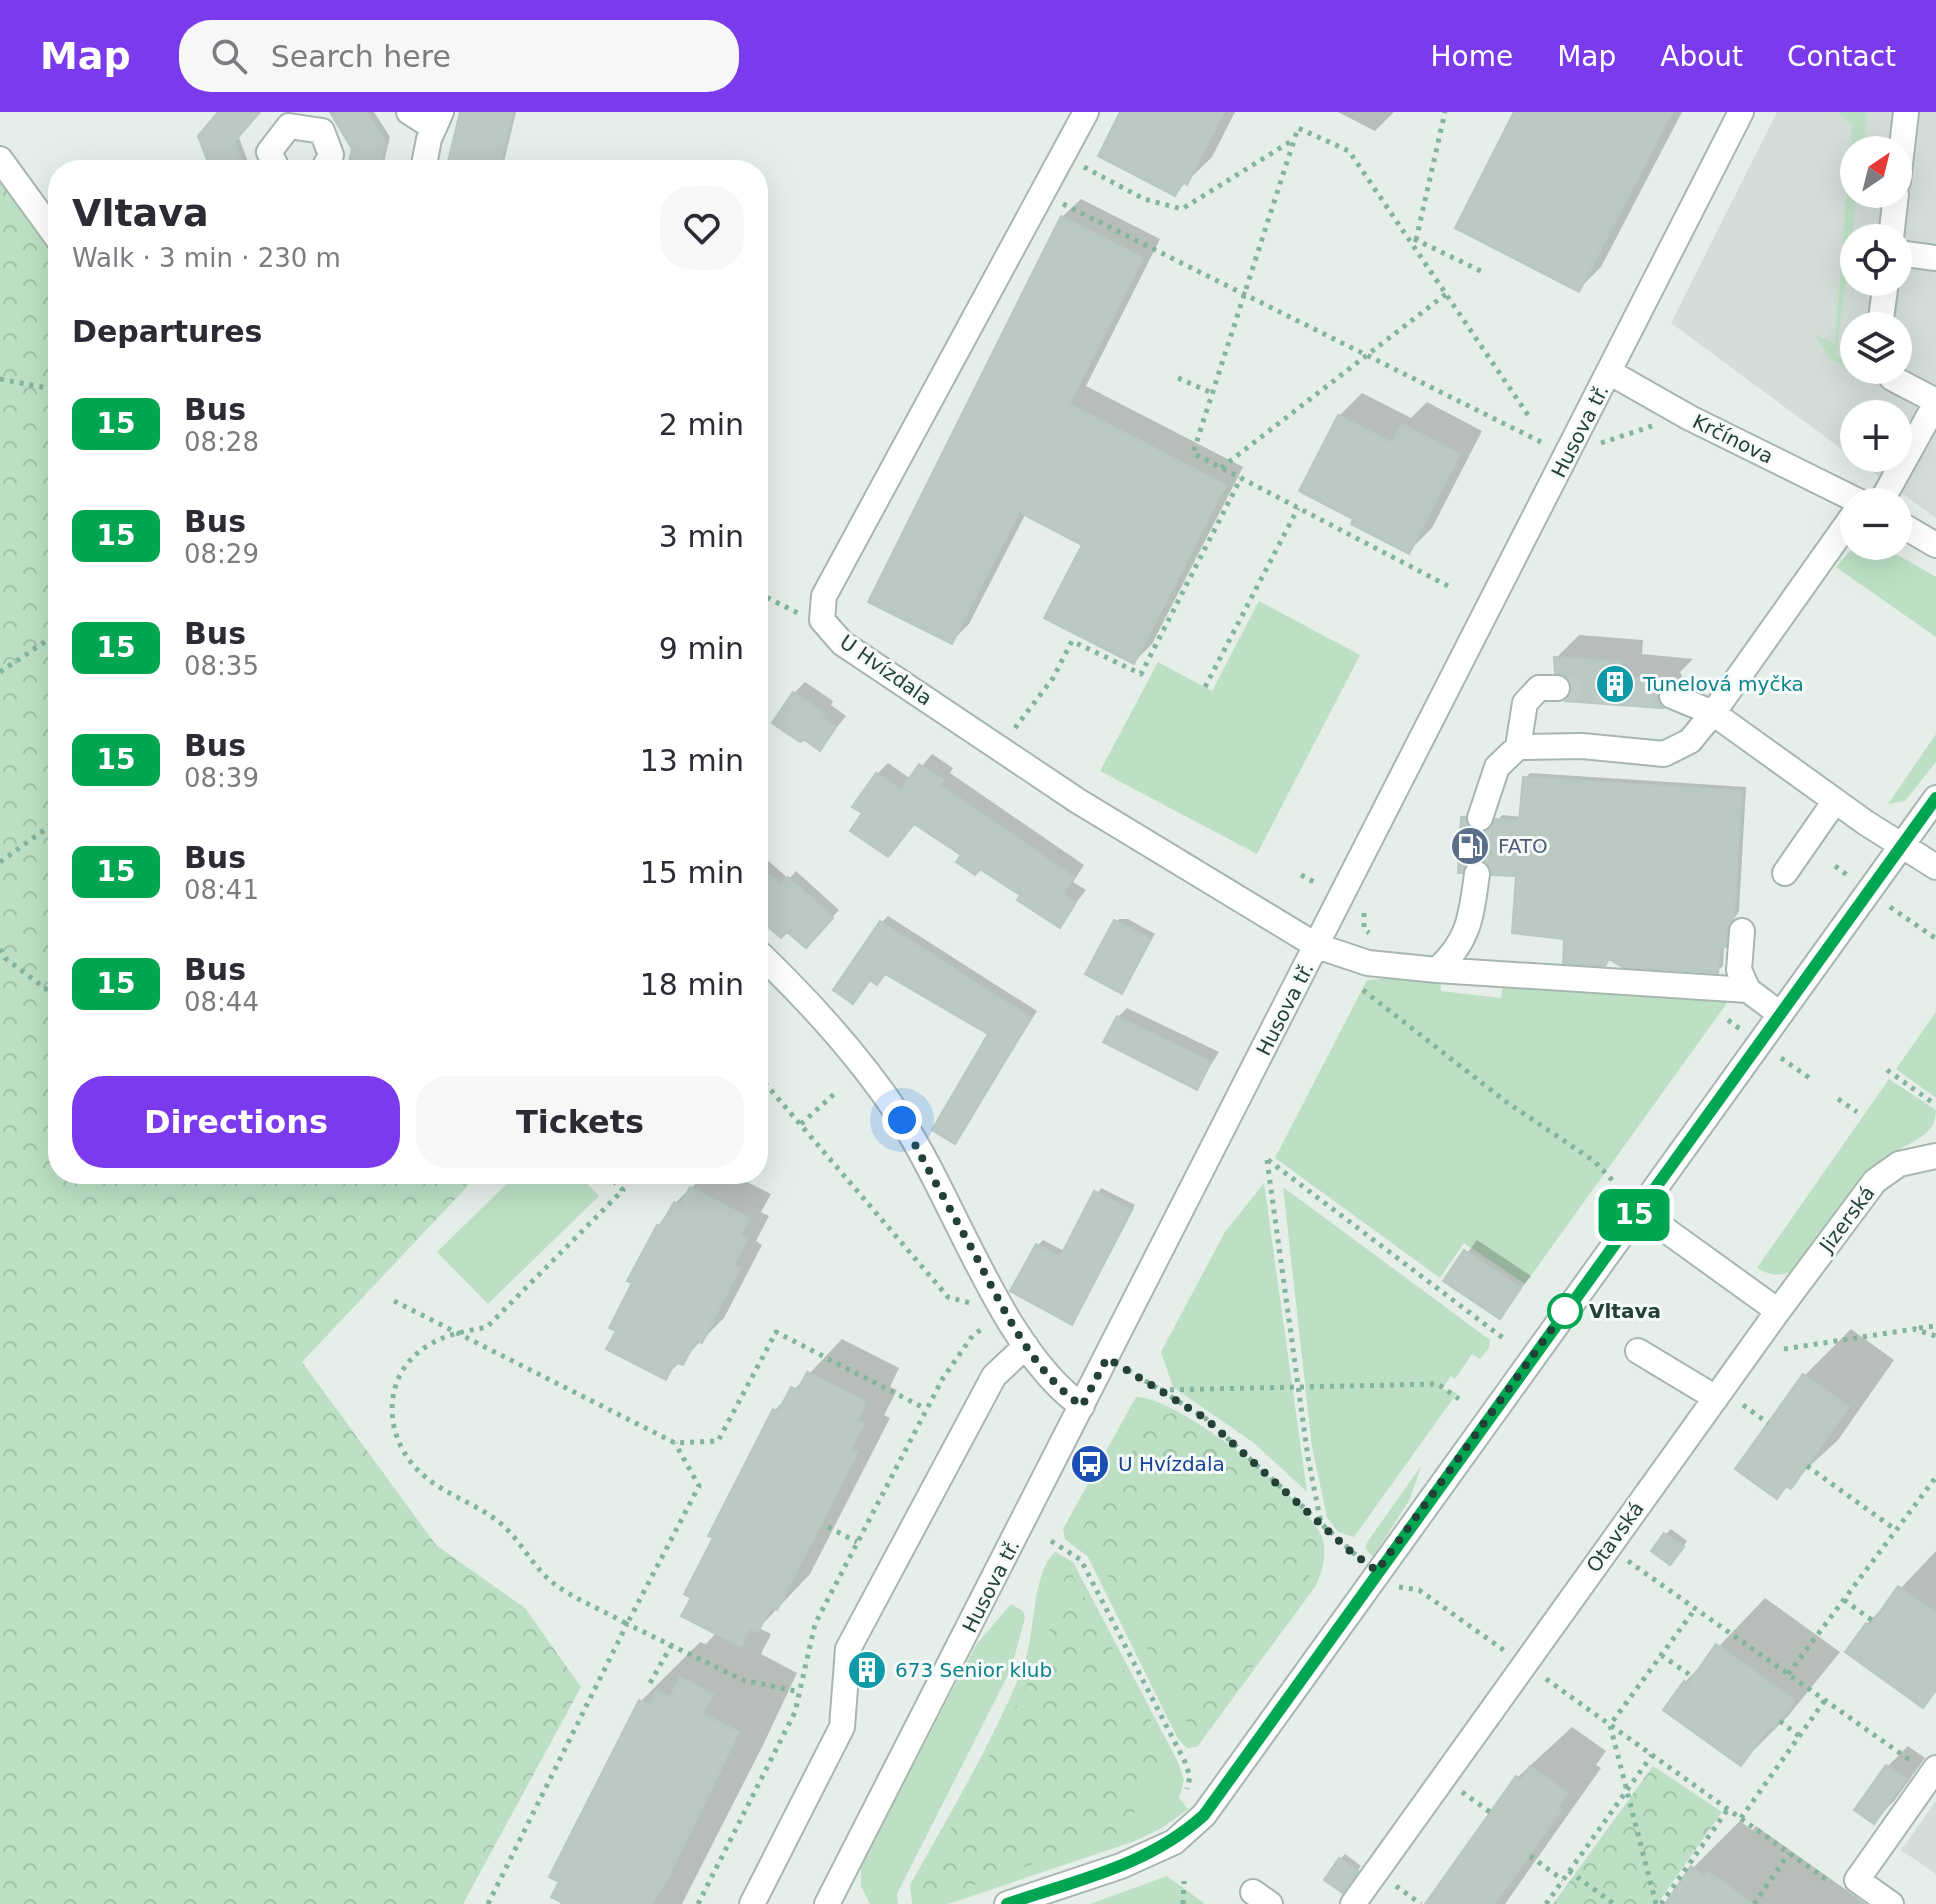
<!DOCTYPE html>
<meta charset="utf-8">
<style>
:root{--surface:#fff;--page:#f7f7f7;--text:#2b2b33;--muted:#7c7c81;--accent:#7c3aed}
body{margin:0;font-family:"DejaVu Sans",sans-serif;background:var(--page);color:var(--text);height:100vh;display:flex;flex-direction:column;font-size:30px;white-space:nowrap}
*{box-sizing:border-box;margin:0}
p{font-size:26px;color:var(--muted)}
.icon{flex:none;width:44px;height:44px;fill:none;stroke:currentColor;stroke-width:2;stroke-linecap:round;stroke-linejoin:round}
.map{position:relative;flex:1;overflow:hidden}
.details{position:absolute;left:48px;top:48px;width:720px;height:1024px;display:flex;flex-direction:column;background:var(--surface);border-radius:32px;box-shadow:0 8px 32px #0002}
.details>*{flex:none}
.badge{padding:0 16px;border-radius:12px;font-size:28px;line-height:52px}
.needle{width:52px;rotate:35deg}
.buttons{position:absolute;left:1840px;top:24px;display:grid;gap:16px}
.buttons a{display:grid;place-items:center;width:72px;height:72px;border-radius:50%;background:var(--surface);box-shadow:0 8px 32px #0002;font-size:40px}
.you{position:absolute;width:40px;height:40px;margin:-20px;border:6px solid #fff;border-radius:50%;background:#1a73e8;box-shadow:0 0 0 12px #1a73e833}
.map>.badge{position:absolute;translate:-50% -50%;box-shadow:0 0 0 4px #fff}
h2{padding:0 24px;font-size:30px;line-height:72px}
.round{display:grid;place-items:center;flex:none;width:84px;height:84px;border-radius:32px;background:var(--page)}
.headline{display:flex;align-items:center;justify-content:space-between;height:136px;padding:0 24px}
h1{font-size:38px;font-weight:700;line-height:60px}
.action{display:flex;gap:16px;margin-top:auto;padding:16px 24px}
.action a{flex:1;height:92px;border-radius:32px;background:var(--accent);color:#fff;font-size:32px;font-weight:700;line-height:92px;text-align:center}
.action a+a{background:var(--page);color:var(--text)}
ul{padding:0;list-style:none}
li{display:flex;align-items:center;gap:24px;height:112px;padding:0 24px}
li div{flex:1}
li b{display:block;font-size:30px}
li em{font-style:normal}
li .badge{min-width:88px;font-weight:700;text-align:center}
header{display:flex;align-items:center;gap:48px;box-sizing:border-box;height:112px;padding:0 40px;background:var(--accent);color:#fff}
header strong{font-size:38px}
nav{display:flex;gap:44px;margin-inline-start:auto;font-size:28px}
.search{width:560px;height:72px;background:var(--page);display:flex;align-items:center;gap:20px;box-sizing:border-box;padding:0 28px;border-radius:32px;color:var(--muted);font-size:30px}
.map>svg:first-child{display:block}
.built{fill:#d3ded8;fill-rule:evenodd}
.grass{fill:#bde0c4}
.forest{fill:url(#forest-crowns)}
.shadow{fill:#0003}
.building{fill:#bac9c2;stroke:#b7c8c0;stroke-width:2}
.lines{fill:none;stroke-linecap:round;stroke-linejoin:round}
.minor-tunnel{stroke:#becbc5;stroke-width:24;stroke-dasharray:24 12;stroke-linecap:butt}
.minor-casing{stroke:#a7b7b0;stroke-width:28}
.path{stroke:#84b3a0;stroke-width:5;stroke-dasharray:4 6;stroke-linecap:butt}
.minor{stroke:#fff;stroke-width:24}
.line-casing{stroke:#fff;stroke-width:18}
.line{stroke:#00a651;stroke-width:12}
.walk{stroke:#234136;stroke-width:8;stroke-dasharray:0 14.4}
.stop-dot{fill:#fff;stroke:#00a651;stroke-width:4}
.labels{text-anchor:middle;dominant-baseline:central;stroke-width:6;stroke-linejoin:round;paint-order:stroke}
.street-label{font-size:20px;fill:#234136;stroke:#f6faf8}
.culture-label{font-size:20px;fill:#0d838f;stroke:#f6faf8;text-anchor:start}
.service-label{font-size:20px;fill:#4e5e75;stroke:#f6faf8;text-anchor:start}
.stop-label{font-size:20px;font-weight:bold;fill:#234136;stroke:#f6faf8;text-anchor:start}
.transit-label{font-size:20px;fill:#164399;stroke:#f6faf8;text-anchor:start}
</style>
<header>
<strong>Map</strong>
<div class="search"><svg class="icon" aria-label="search" viewBox="0 0 24 24"><circle cx="10" cy="10" r="6"/><path d="M15 15l6 6"/></svg>Search here</div>
<nav><a>Home</a><a>Map</a><a>About</a><a>Contact</a></nav>
</header>
<div class="map">
<svg width="1936" height="1792" viewBox="0 0 1936 1792">
<defs>
<pattern id="forest-crowns" width="20" height="18" patternUnits="userSpaceOnUse" patternTransform="scale(2)"><rect width="20" height="18" fill="#bde0c4"/><path d="M2 6a3 3 0 1 1 6 0M12 15a3 3 0 1 1 6 0" fill="none" stroke="#a2c1a9"/></pattern>
</defs>
<rect width="100%" height="100%" fill="#e5eee9"/>
<!-- built -->
<path class="built" d="M1777,0H1936V406L1854,346H1898V302H1854V346L1671,211ZM1854,38H1898V82H1854ZM1854,126H1898V170H1854ZM1854,214H1898V258H1854Z
M1936,1689V1762L1901,1738Z"/>
<!-- grass -->
<path class="grass" d="M1838,0H1867L1863,38H1854V82H1857L1836,245L1854,248V258L1831,247L1814,222L1835,232L1852,13Z
M1860,434H1882L1936,465V525L1836,455L1851,438Z
M1259,489L1360,543L1257,742L1100,659L1158,550L1212,579Z
M1936,622V650L1905,689L1888,692Z
M1440,863L1441,879L1501,886L1503,870L1732,884L1525,1172L1464,1131L1440,1166L1275,1046L1367,868Z
M1936,900V986L1896,957Z
M1889,967L1936,998C1936,1027 1905,1031 1885,1046C1848,1074 1822,1121 1795,1158C1780,1165 1771,1164 1757,1156Z
M517,1062H578L599,1084L488,1192L437,1140Z
M1264,1071L1307,1380L1254,1331L1173,1275L1161,1240L1225,1120Z
M1283,1075L1490,1228L1489,1236L1480,1247L1472,1242L1455,1267L1451,1264L1442,1277L1457,1281L1354,1425L1338,1420L1327,1405L1312,1335Z
M1136,1285C1177,1284 1311,1388 1323,1428C1327,1445 1322,1460 1315,1475L1197,1635L1187,1636L1178,1627L1088,1445L1065,1427L1063,1417Z
M1421,1354L1410,1387L1373,1445L1365,1436L1368,1429Z
M1055,1440L1073,1450L1178,1650L1184,1668L1179,1686L1188,1697L1162,1716L1135,1729L948,1792H912L910,1773C949,1703 993,1630 1023,1555C1036,1523 1031,1462 1055,1440Z
M1011,1492L1023,1499L1025,1506L1011,1557L897,1782L898,1792H870L861,1774V1753L976,1533Z
M1167,1764L1205,1792H1090Z"/>
<!-- forest -->
<path class="forest" d="M0,38L58,154V1062H479L302,1250L436,1433L525,1496L581,1575L463,1792H0Z
M1175,1300C1230,1334 1279,1377 1319,1428L1307,1477L1199,1632L1082,1417L1154,1306Z
M1068,1455L1168,1640L1124,1719L934,1788L918,1779L1042,1544Z
M1653,1654L1722,1700L1657,1792H1553Z"/>
<!-- shadow -->
<path class="shadow" d="M221,0H258L238,23L251,58H213Z
M332,0H374L390,25L382,58H349L354,36Z
M462,0H516L502,58H448Z
M1123,0H1235L1212,45L1174,82L1100,44Z
M1338,0H1394L1375,19Z
M1517,0H1682L1601,155L1578,178Z
M1081,87L1160,127L1086,274L1243,355L1152,532L1134,550L1084,432L1026,401L969,512L951,530L1062,105Z
M1362,281L1411,306L1427,290L1482,319L1432,416L1409,439L1356,406L1339,304Z
M1579,523L1643,528L1642,542L1693,547L1680,560L1685,571L1662,594L1568,587L1574,575L1556,546Z
M805,570L833,589L831,593L846,604L820,636L794,581Z
M932,642L953,656L950,661L1084,753L1073,770L1086,778L1059,813L1023,783L915,711L899,731L865,701L877,662L888,651L911,667Z
M1530,661L1746,675L1739,799L1732,810L1730,828L1724,834L1723,854L1717,859L1567,825L1518,762L1479,745L1463,706L1470,701L1482,716L1494,714L1502,703L1522,705L1525,666Z
M758,740L789,767L796,759L839,798L812,827L758,803Z
M888,804L1037,899L955,1030L991,922L886,860L871,867L853,890L881,811Z
M1119,807H1128L1155,822L1122,880L1114,813Z
M1127,896L1219,940L1197,975L1118,905Z
M706,1062H731L771,1082L761,1100L769,1104L756,1129L762,1133L724,1206L665,1265L618,1218L658,1114L675,1091Z
M1101,1076L1135,1093L1071,1211L1038,1133L1043,1128L1064,1139Z
M1477,1128L1531,1164L1499,1204L1446,1169Z
M1851,1217L1894,1248L1838,1328L1776,1385L1804,1264Z
M842,1227L899,1256L890,1275L897,1278L884,1303L890,1306L810,1462L759,1516L771,1522L761,1542L797,1561L763,1633L682,1792H560L641,1589L700,1530L706,1532L717,1520L775,1298Z
M1671,1417L1687,1429L1675,1446L1666,1422Z
M1936,1439V1580L1923,1593L1867,1512Z
M1765,1486L1840,1540L1788,1604L1741,1651L1685,1570Z
M1572,1615L1606,1639L1596,1653L1601,1656L1505,1792H1427L1518,1665Z
M1908,1634L1925,1646L1894,1689L1874,1709L1888,1654Z
M1740,1709L1752,1718L1756,1714L1866,1792H1668L1693,1756Z
M1345,1742L1361,1754L1347,1773L1340,1747Z"/>
<!-- building -->
<path class="building" d="M218,0H260L234,30L245,58H211L198,24Z
M330,0H367L386,31L379,58H347L352,37Z
M460,0H513L499,58H446Z
M1120,0H1224L1187,73L1183,70L1175,84L1098,44Z
M1514,0H1672L1579,180L1455,116Z
M1061,104L1143,146L1069,292L1226,373L1134,552L1044,506L1082,433L1019,400L952,532L868,490Z
M1338,303L1392,331L1402,312L1460,342L1409,442L1351,412L1353,407L1299,379Z
M1554,545L1621,550L1620,565L1673,569L1664,572L1658,579L1657,587L1663,596L1565,589L1572,575L1565,563L1555,561Z
M793,580L824,601L821,605L836,615L820,639L805,628L800,630L772,611Z
M919,652L944,668L940,673L1074,765L1063,782L1076,790L1060,816L1017,788L1020,783L980,757L975,763L956,750L961,743L914,712L888,745L850,719L862,701L852,695L876,661L901,678Z
M1523,665L1742,679L1734,806L1727,817L1726,835H1720L1718,861L1622,855L1609,847L1605,854L1563,851L1564,827L1512,821L1516,764L1492,763L1487,751L1478,747L1471,748L1462,761H1458L1461,705H1465L1468,715L1476,720L1489,718L1495,707L1519,709Z
M758,753L781,773L788,765L833,806L806,836L787,820L781,826L758,806Z
M1114,808L1151,827L1122,882L1085,862Z
M880,809L1031,906L955,1032L932,1018L988,922L885,862L877,873L870,868L853,892L833,878Z
M1117,904L1211,950L1197,978L1103,930Z
M690,1075L749,1106L740,1124L747,1128L734,1153L740,1156L702,1231L696,1228L683,1253L675,1250L666,1268L606,1237L616,1219L609,1216L632,1171L627,1169L657,1113L660,1115L674,1090L680,1093Z
M1094,1079L1132,1098L1072,1213L1010,1179L1036,1132L1060,1145Z
M1464,1138L1521,1176L1500,1207L1443,1169Z
M807,1260L866,1290L857,1309L864,1312L851,1337L858,1340L777,1498L771,1495L758,1520L750,1517L741,1535L681,1504L691,1486L684,1482L713,1426L708,1424L773,1297L778,1300L791,1275L798,1278Z
M1803,1262L1849,1295L1791,1377L1786,1374L1777,1387L1735,1357Z
M1664,1421L1684,1435L1670,1453L1651,1439Z
M1898,1474L1936,1501V1578L1923,1596L1845,1540L1866,1511L1870,1514Z
M1716,1532L1795,1588L1774,1617L1770,1614L1741,1654L1663,1598L1684,1569L1688,1572Z
M680,1565L713,1582L703,1602L739,1620L666,1770L652,1792H565L551,1785L559,1770L549,1765L639,1588L649,1593L657,1578L670,1585Z
M1886,1653L1906,1667L1874,1712L1854,1698Z
M1530,1654L1568,1681L1558,1694L1562,1697L1495,1792H1425L1516,1664L1521,1668Z
M1339,1746L1358,1759L1343,1781L1324,1768Z
M1691,1754L1704,1764L1708,1760L1754,1792H1665Z"/>
<g class="lines">
<!-- minor-tunnel -->
<path class="minor-tunnel" d="M1557,576L1672,584
M1477,762L1480,706"/>
<defs>
<path id="minor" d="M409,0L434,16
M1086,0L824,484L822,508L842,531L1078,689L1317,834L1368,851L1437,858C1470,828 1471,804 1477,762
M0,47L58,127
M278,58L269,40L289,14L322,19L331,43L323,58
M423,58L429,27L441,0
M1898,69L1906,0
M1891,126L1896,82
M1898,141L1936,146
M1880,214L1886,170
M1886,258L1892,266L1936,289
M1609,260L1690,306L1860,390
M1881,390L1936,291
M1898,411L1936,433
M1672,584L1713,601L1854,402
M1518,635L1525,591L1539,576H1557
M1480,706L1497,655L1518,635L1582,634L1664,642L1690,629L1713,601L1866,711L1936,755
M1785,761L1835,689
M1742,819L1739,858L1748,878
M758,840C810,890 861,946 901,1007C955,1089 1002,1238 1082,1294
M1437,858L1748,878L1780,902
M1638,1098L1778,1199
M1638,1239L1716,1286
M1253,1780L1270,1792
M752,1792L842,1615L848,1537L994,1264L1026,1234
M827,1792L1741,0
M1007,1792L1121,1754L1174,1730L1204,1703L1936,686
M1353,1792L1778,1199L1875,1069L1899,1052L1936,1044
M1891,1792L1857,1768L1936,1656"/>
</defs>
<!-- minor casing -->
<use href="#minor" class="minor-casing"/>
<!-- path -->
<path class="path" d="M1084,55L1144,87L1182,97L1293,28
M1063,92L1545,332
M1414,127L1483,160
M1416,128L1445,0
M1178,266L1212,281
M0,267L58,278
M1601,331L1652,314
M1221,356L1446,182
M1448,474L1193,341L1298,16L1349,39L1530,306
M758,481L798,501
M0,560L58,521
M1205,575L1298,396
M1015,616L1053,566L1072,529L1141,562L1241,366
M0,750L58,708
M1835,754L1850,765
M1301,763L1318,772
M1890,795L1935,826
M1364,801V817L1369,821
M0,837L5,846L58,886
M1363,878L1505,989L1594,1049L1614,1070
M1728,908L1740,917
M1781,946L1811,967
M1887,958L1936,993
M758,963L948,1185L970,1191
M1838,987L1857,1000
M801,1012L834,982
M1267,1048L1308,1346L1321,1411
M1268,1048L1503,1226
M606,1062L623,1078L487,1215C467,1219 446,1222 429,1233C379,1262 383,1328 422,1362C444,1382 472,1390 495,1407C519,1424 530,1452 552,1470C573,1487 603,1498 627,1512L699,1374L675,1331
M394,1189L675,1331L718,1329L776,1220L926,1297
M1919,1216L1936,1214
M1784,1237L1914,1217L1936,1224
M1128,1258L1205,1306L1358,1445
M1160,1278L1438,1272L1459,1287
M1743,1293L1768,1311
M1807,1354L1896,1418
M828,1415L857,1430
M1051,1429L1081,1448L1185,1650L1190,1665L1187,1677
M1628,1449L1911,1649
M1399,1475L1419,1478L1505,1539
M1844,1488L1873,1509
M1661,1543L1693,1565
M1788,1562L1936,1365
M1546,1567L1831,1771
M650,1571L671,1534
M1780,1609L1799,1624
M1462,1680L1490,1700
M1741,1706L1825,1588
M1530,1744L1563,1768
M1569,1759L1614,1792
M1396,1774L1421,1792
M488,1792L627,1512L743,1568L800,1580
M698,1792L795,1600L815,1512L943,1266L973,1223L985,1215
M1183,1792L1184,1769
M1546,1792L1652,1643
M1656,1792L1610,1613L1695,1497
M1661,1792L1728,1697
M1754,1792L1789,1741"/>
<!-- minor -->
<use href="#minor" class="minor"/>
</g>
<g class="lines">
<defs>
<path id="line" d="M1007,1792C1077,1768 1148,1754 1204,1703L1936,686"/>
</defs>
<!-- line casing -->
<use href="#line" class="line-casing"/>
<!-- line -->
<use href="#line" class="line"/>
<!-- walk -->
<path class="walk" d="M902,1008C925,1052 949,1095 973,1139C1002,1193 1030,1258 1082,1294L1107,1246L1205,1306L1350,1439L1377,1459L1565,1199"/>
</g>
<!-- icons -->
<defs>
<symbol id="building-disc" viewBox="-11 -11 22 22"><circle r="9.5" fill="#0f9aa8" stroke="#f6faf8"/><path d="M-4-6H4V6H1V3H-1V6H-4ZM-2.5-4.3h1.7v1.8h-1.7ZM.8-4.3h1.7v1.8H.8ZM-2.5-1h1.7V.8h-1.7ZM.8-1h1.7V.8H.8Z" fill="#fff"/></symbol>
<symbol id="fuel-disc" viewBox="-11 -11 22 22"><circle r="9.5" fill="#5c6f8a" stroke="#f6faf8"/><path d="M-5.5-6h7V0h2V4h1.3V-2.5L3-4.5l.8-.8L6-3V5H2.5V1h-1V6h-7ZM-4.2-4.7v3.2H.2V-4.7Z" fill="#fff"/></symbol>
<symbol id="bus-disc" viewBox="-11 -11 22 22"><circle r="9.5" fill="#1a4fb4" stroke="#f6faf8"/><path d="M-5-6H5V4H4V6H2V4H-2V6H-4V4H-5ZM-3.5-4V0h7V-4ZM-3.5 1.2v1.5H-2V1.2ZM2 1.2v1.5H3.5V1.2Z" fill="#fff"/></symbol>
</defs>
<g fill-rule="evenodd">
<use href="#building-disc" x="1593" y="550" width="44" height="44"/>
<use href="#fuel-disc" x="1448" y="712" width="44" height="44"/>
<use href="#bus-disc" x="1068" y="1330" width="44" height="44"/>
<use href="#building-disc" x="845" y="1536" width="44" height="44"/>
</g>
<!-- markers -->
<circle class="stop-dot" cx="1565" cy="1199" r="16"/>
<g class="labels">
<!-- street labels -->
<g class="street-label">
<text transform="translate(1580 319) rotate(-63)">Husova tř.</text>
<text transform="translate(1733 327) rotate(26)">Krčínova</text>
<text transform="translate(886 558) rotate(35)">U Hvízdala</text>
<text transform="translate(1285 897) rotate(-63)">Husova tř.</text>
<text transform="translate(1847 1107) rotate(-53)">Jizerská</text>
<text transform="translate(1615 1425) rotate(-54)">Otavská</text>
<text transform="translate(991 1474) rotate(-63)">Husova tř.</text>
</g>
<!-- culture labels -->
<g class="culture-label">
<text x="1643" y="572">Tunelová myčka</text>
<text x="895" y="1558">673 Senior klub</text>
</g>
<!-- service labels -->
<g class="service-label">
<text x="1498" y="734">FATO</text>
</g>
<!-- stop labels -->
<g class="stop-label">
<text x="1589" y="1199">Vltava</text>
</g>
<!-- transit labels -->
<g class="transit-label">
<text x="1118" y="1352">U Hvízdala</text>
</g>
</g>
</svg>
<div class="buttons">
<a><svg class="needle" viewBox="-14 -14 28 28"><path d="M0-13l5 13h-10z" fill="#e53935"/><path d="M0 13l5-13h-10z" fill="#7c7c81"/></svg></a>
<a><svg class="icon" aria-label="locate" viewBox="0 0 24 24"><circle cx="12" cy="12" r="6"/><path d="M12 2v4M12 18v4M2 12h4M18 12h4"/></svg></a>
<a><svg class="icon" aria-label="layers" viewBox="0 0 24 24"><path d="M12 4l9 5-9 5-9-5zM3 14l9 5 9-5"/></svg></a>
<a>+</a>
<a>−</a>
</div>
<div class="you" style="left:902px;top:1008px"></div>
<b class="badge" style="left:1634px;top:1103px;background:#00a651;color:#fff">15</b>
<section class="details">
<div class="headline"><div><h1>Vltava</h1><p>Walk · 3 min · 230 m</p></div><a class="round"><svg class="icon" aria-label="heart" viewBox="0 0 24 24"><path d="M12 20l-8-8c-3-5 5-10 8-4 3-6 11-1 8 4z"/></svg></a></div>
<h2>Departures</h2>
<ul>
<li><span class="badge" style="background:#00a651;color:#fff">15</span><div><b>Bus</b><p>08:28</p></div><em>2 min</em></li>
<li><span class="badge" style="background:#00a651;color:#fff">15</span><div><b>Bus</b><p>08:29</p></div><em>3 min</em></li>
<li><span class="badge" style="background:#00a651;color:#fff">15</span><div><b>Bus</b><p>08:35</p></div><em>9 min</em></li>
<li><span class="badge" style="background:#00a651;color:#fff">15</span><div><b>Bus</b><p>08:39</p></div><em>13 min</em></li>
<li><span class="badge" style="background:#00a651;color:#fff">15</span><div><b>Bus</b><p>08:41</p></div><em>15 min</em></li>
<li><span class="badge" style="background:#00a651;color:#fff">15</span><div><b>Bus</b><p>08:44</p></div><em>18 min</em></li>
</ul>
<div class="action"><a>Directions</a><a>Tickets</a></div>
</section>
</div>
